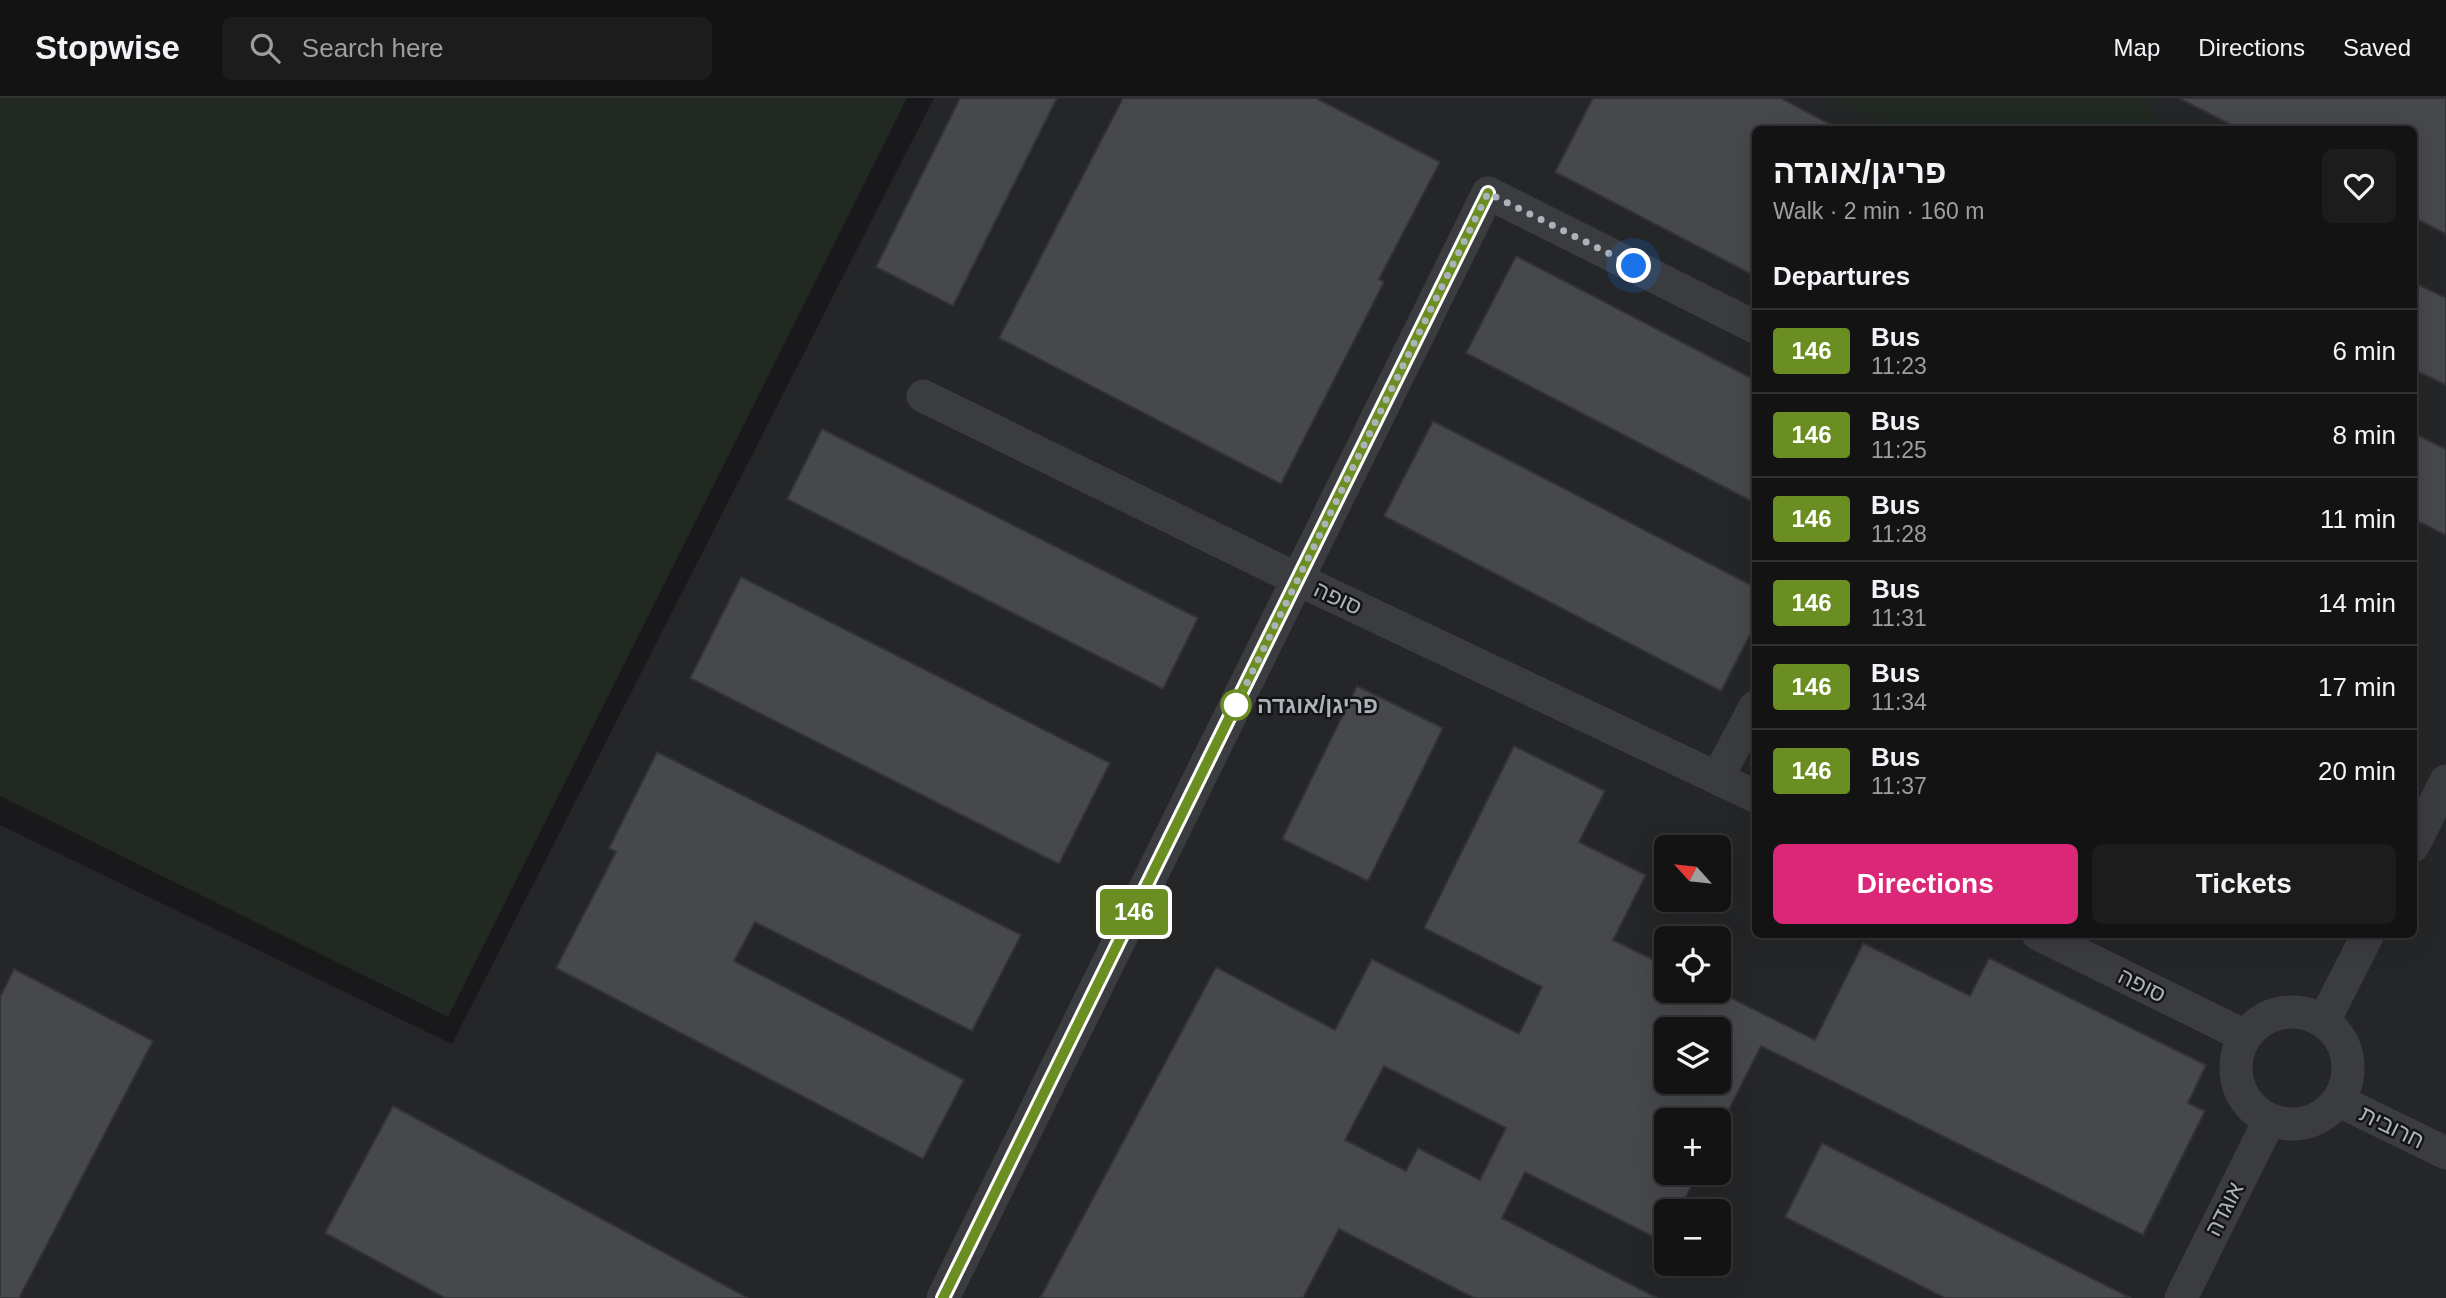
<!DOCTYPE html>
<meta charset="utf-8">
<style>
:root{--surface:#131314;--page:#1c1c1d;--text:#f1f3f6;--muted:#9d9ea0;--line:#323234;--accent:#db2777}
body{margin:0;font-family:Arial,Heebo,sans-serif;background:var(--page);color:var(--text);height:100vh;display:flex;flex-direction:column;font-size:26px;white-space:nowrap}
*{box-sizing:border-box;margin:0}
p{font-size:23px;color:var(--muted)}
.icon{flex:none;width:38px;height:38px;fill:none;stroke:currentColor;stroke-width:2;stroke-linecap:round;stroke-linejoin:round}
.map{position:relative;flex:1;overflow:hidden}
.panel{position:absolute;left:1752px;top:28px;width:665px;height:812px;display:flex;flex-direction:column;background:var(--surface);border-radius:10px;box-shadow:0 7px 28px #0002,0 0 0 2px var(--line)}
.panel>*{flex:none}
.badge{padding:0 14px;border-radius:5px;font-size:24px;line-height:46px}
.needle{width:46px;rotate:297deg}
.fabs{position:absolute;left:1654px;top:737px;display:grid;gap:14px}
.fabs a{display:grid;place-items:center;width:77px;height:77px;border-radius:10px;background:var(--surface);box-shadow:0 7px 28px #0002,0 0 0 2px var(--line);font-size:35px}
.you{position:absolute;width:35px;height:35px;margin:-18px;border:5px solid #fff;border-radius:50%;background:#1a73e8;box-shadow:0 0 0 10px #1a73e833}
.map>.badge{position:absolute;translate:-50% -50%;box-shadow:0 0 0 4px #fff}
h2{padding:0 21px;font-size:26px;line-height:63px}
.round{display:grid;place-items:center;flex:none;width:74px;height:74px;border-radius:10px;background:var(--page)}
.summary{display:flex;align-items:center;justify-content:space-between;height:119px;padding:0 21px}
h1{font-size:33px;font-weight:600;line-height:52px}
.cta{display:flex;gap:14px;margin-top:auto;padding:14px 21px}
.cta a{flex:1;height:80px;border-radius:10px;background:var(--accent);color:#fff;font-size:28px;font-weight:600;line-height:80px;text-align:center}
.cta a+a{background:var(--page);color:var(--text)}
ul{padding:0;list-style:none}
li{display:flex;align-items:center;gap:21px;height:84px;padding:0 21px;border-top:2px solid var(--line)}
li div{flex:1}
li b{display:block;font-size:26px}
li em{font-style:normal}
li .badge{min-width:77px;font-weight:700;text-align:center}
header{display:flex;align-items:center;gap:42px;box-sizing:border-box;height:98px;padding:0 35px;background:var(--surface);border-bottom:2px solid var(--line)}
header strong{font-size:33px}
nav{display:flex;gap:38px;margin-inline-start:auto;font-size:24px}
.search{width:490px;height:63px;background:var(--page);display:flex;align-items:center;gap:18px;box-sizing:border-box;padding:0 24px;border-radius:10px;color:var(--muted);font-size:26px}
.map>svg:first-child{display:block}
.built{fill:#252628;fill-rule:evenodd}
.green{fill:#212922}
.building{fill:#46484b;stroke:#333437;stroke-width:2;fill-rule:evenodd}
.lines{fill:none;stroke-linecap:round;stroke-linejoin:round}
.minor{stroke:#3b3c40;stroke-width:33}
.line-casing{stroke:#fff;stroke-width:16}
.line{stroke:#6b8e23;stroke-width:10}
.walk{stroke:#acb2ba;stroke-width:7;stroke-dasharray:0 12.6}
.stop-dot{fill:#fff;stroke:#6b8e23;stroke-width:3.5}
.labels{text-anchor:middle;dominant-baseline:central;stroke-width:5;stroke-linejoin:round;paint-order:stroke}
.street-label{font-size:23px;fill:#acb2ba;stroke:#141416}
.stop-label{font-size:23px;font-weight:bold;fill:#acb2ba;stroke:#141416;text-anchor:start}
</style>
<header>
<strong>Stopwise</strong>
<div class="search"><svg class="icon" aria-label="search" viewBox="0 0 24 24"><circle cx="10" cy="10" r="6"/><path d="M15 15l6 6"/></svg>Search here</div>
<nav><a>Map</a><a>Directions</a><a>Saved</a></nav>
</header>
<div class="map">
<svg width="2446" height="1200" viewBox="0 0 2446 1200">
<rect width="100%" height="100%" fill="#19191b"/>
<!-- built -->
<path class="built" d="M934,0H2446V1200H0V727L452,946ZM1755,32H2413V836H1755ZM1666,749H1718V802H1666ZM1666,840H1718V892H1666ZM1666,931H1718V984H1666ZM1666,1022H1718V1074H1666ZM1666,1113H1718V1166H1666Z"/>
<!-- green -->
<path class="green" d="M0,0H907L448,919L0,698Z
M1824,0H2149L2158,31H1894Z"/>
<!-- building -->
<path class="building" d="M960,0H1057L953,208L876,169Z
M1123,0H1316L1440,64L1379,181L1384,184L1281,386L999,240Z
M1593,0H1781L1841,32H1755V178L1555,74Z
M2179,0H2446V136L2413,119V32H2241Z
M1516,158L1755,282V405L1466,255Z
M2413,184L2446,200V287L2413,271Z
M1433,323L1755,489V527L1721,593L1384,418Z
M822,331L1198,520L1163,591L787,401Z
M2413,335L2446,351V437L2413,421Z
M741,479L1110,665L1059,766L690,580Z
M1357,588L1443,630L1368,783L1282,741Z
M1514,648L1605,693L1579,744L1646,777L1613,842L1666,868V892H1715L1815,942L1863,845L1970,898L1989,860L2206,967L2188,1005L2205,1013L2143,1137L1761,948L1718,1033V1022H1666V1074H1698L1679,1113H1666V1145L1525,1074L1502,1120L1657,1200H1474L1339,1131L1303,1200H1040L1216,869L1335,932L1372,861L1519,936L1542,889L1424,830ZM1666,931H1718V984H1666ZM1384,968L1506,1030L1480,1082L1418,1050L1406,1073L1345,1042Z
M657,654L1021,837L972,933L755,824L734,863L964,982L923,1061L556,870L616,754L609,750Z
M14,871L153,943L19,1200H0V899Z
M393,1008L748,1200H445L325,1135Z
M1822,1045L2131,1200H1945L1785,1119Z"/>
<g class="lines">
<!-- minor -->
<path class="minor" d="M923,298L1299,482L1755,698
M1718,679L1755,609
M2413,748L2446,683
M2038,836L2245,938
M2236 970a56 56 0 1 1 112 0a56 56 0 1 1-112 0Z
M2324,923L2368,836
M2339,1003L2446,1055
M943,1200L1488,95L1755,229
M2181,1200L2269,1023"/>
</g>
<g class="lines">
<defs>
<path id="line" d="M943,1200L1488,95"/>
</defs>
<!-- line casing -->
<use href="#line" class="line-casing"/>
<!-- line -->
<use href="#line" class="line"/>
<!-- walk -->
<path class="walk" d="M1236,607L1488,95L1634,168"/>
</g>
<!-- markers -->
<circle class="stop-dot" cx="1236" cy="607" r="14"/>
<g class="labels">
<!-- street labels -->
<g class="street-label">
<text transform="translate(1338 500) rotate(25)">סופה</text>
<text transform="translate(2142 887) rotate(26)">סופה</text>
<text transform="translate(2392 1029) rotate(26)">חרובית</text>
<text transform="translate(2224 1111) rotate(-63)">אוגדה</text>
</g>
<!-- stop labels -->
<g class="stop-label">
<text x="1257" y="607">פריגן/אוגדה</text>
</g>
</g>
</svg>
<div class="fabs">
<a><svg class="needle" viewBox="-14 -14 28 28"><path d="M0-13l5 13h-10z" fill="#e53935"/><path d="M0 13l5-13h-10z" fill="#9d9ea0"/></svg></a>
<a><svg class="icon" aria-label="locate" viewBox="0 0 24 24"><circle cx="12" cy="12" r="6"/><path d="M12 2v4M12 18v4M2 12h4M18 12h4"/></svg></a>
<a><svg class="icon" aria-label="layers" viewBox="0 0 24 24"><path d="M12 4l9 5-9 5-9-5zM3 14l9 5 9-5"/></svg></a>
<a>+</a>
<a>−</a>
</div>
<div class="you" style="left:1634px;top:168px"></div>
<b class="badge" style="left:1134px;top:814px;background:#6b8e23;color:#fff">146</b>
<section class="panel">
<div class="summary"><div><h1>פריגן/אוגדה</h1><p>Walk · 2 min · 160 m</p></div><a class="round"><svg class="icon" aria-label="heart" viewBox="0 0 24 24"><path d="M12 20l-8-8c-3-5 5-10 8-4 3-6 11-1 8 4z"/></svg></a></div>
<h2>Departures</h2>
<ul>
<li><span class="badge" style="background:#6b8e23;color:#fff">146</span><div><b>Bus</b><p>11:23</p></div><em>6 min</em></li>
<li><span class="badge" style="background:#6b8e23;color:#fff">146</span><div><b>Bus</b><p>11:25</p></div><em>8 min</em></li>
<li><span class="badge" style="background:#6b8e23;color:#fff">146</span><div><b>Bus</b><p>11:28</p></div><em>11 min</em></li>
<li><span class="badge" style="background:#6b8e23;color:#fff">146</span><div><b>Bus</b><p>11:31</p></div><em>14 min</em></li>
<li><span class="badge" style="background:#6b8e23;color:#fff">146</span><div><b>Bus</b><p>11:34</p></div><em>17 min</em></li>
<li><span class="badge" style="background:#6b8e23;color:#fff">146</span><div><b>Bus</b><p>11:37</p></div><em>20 min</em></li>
</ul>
<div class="cta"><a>Directions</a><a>Tickets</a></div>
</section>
</div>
